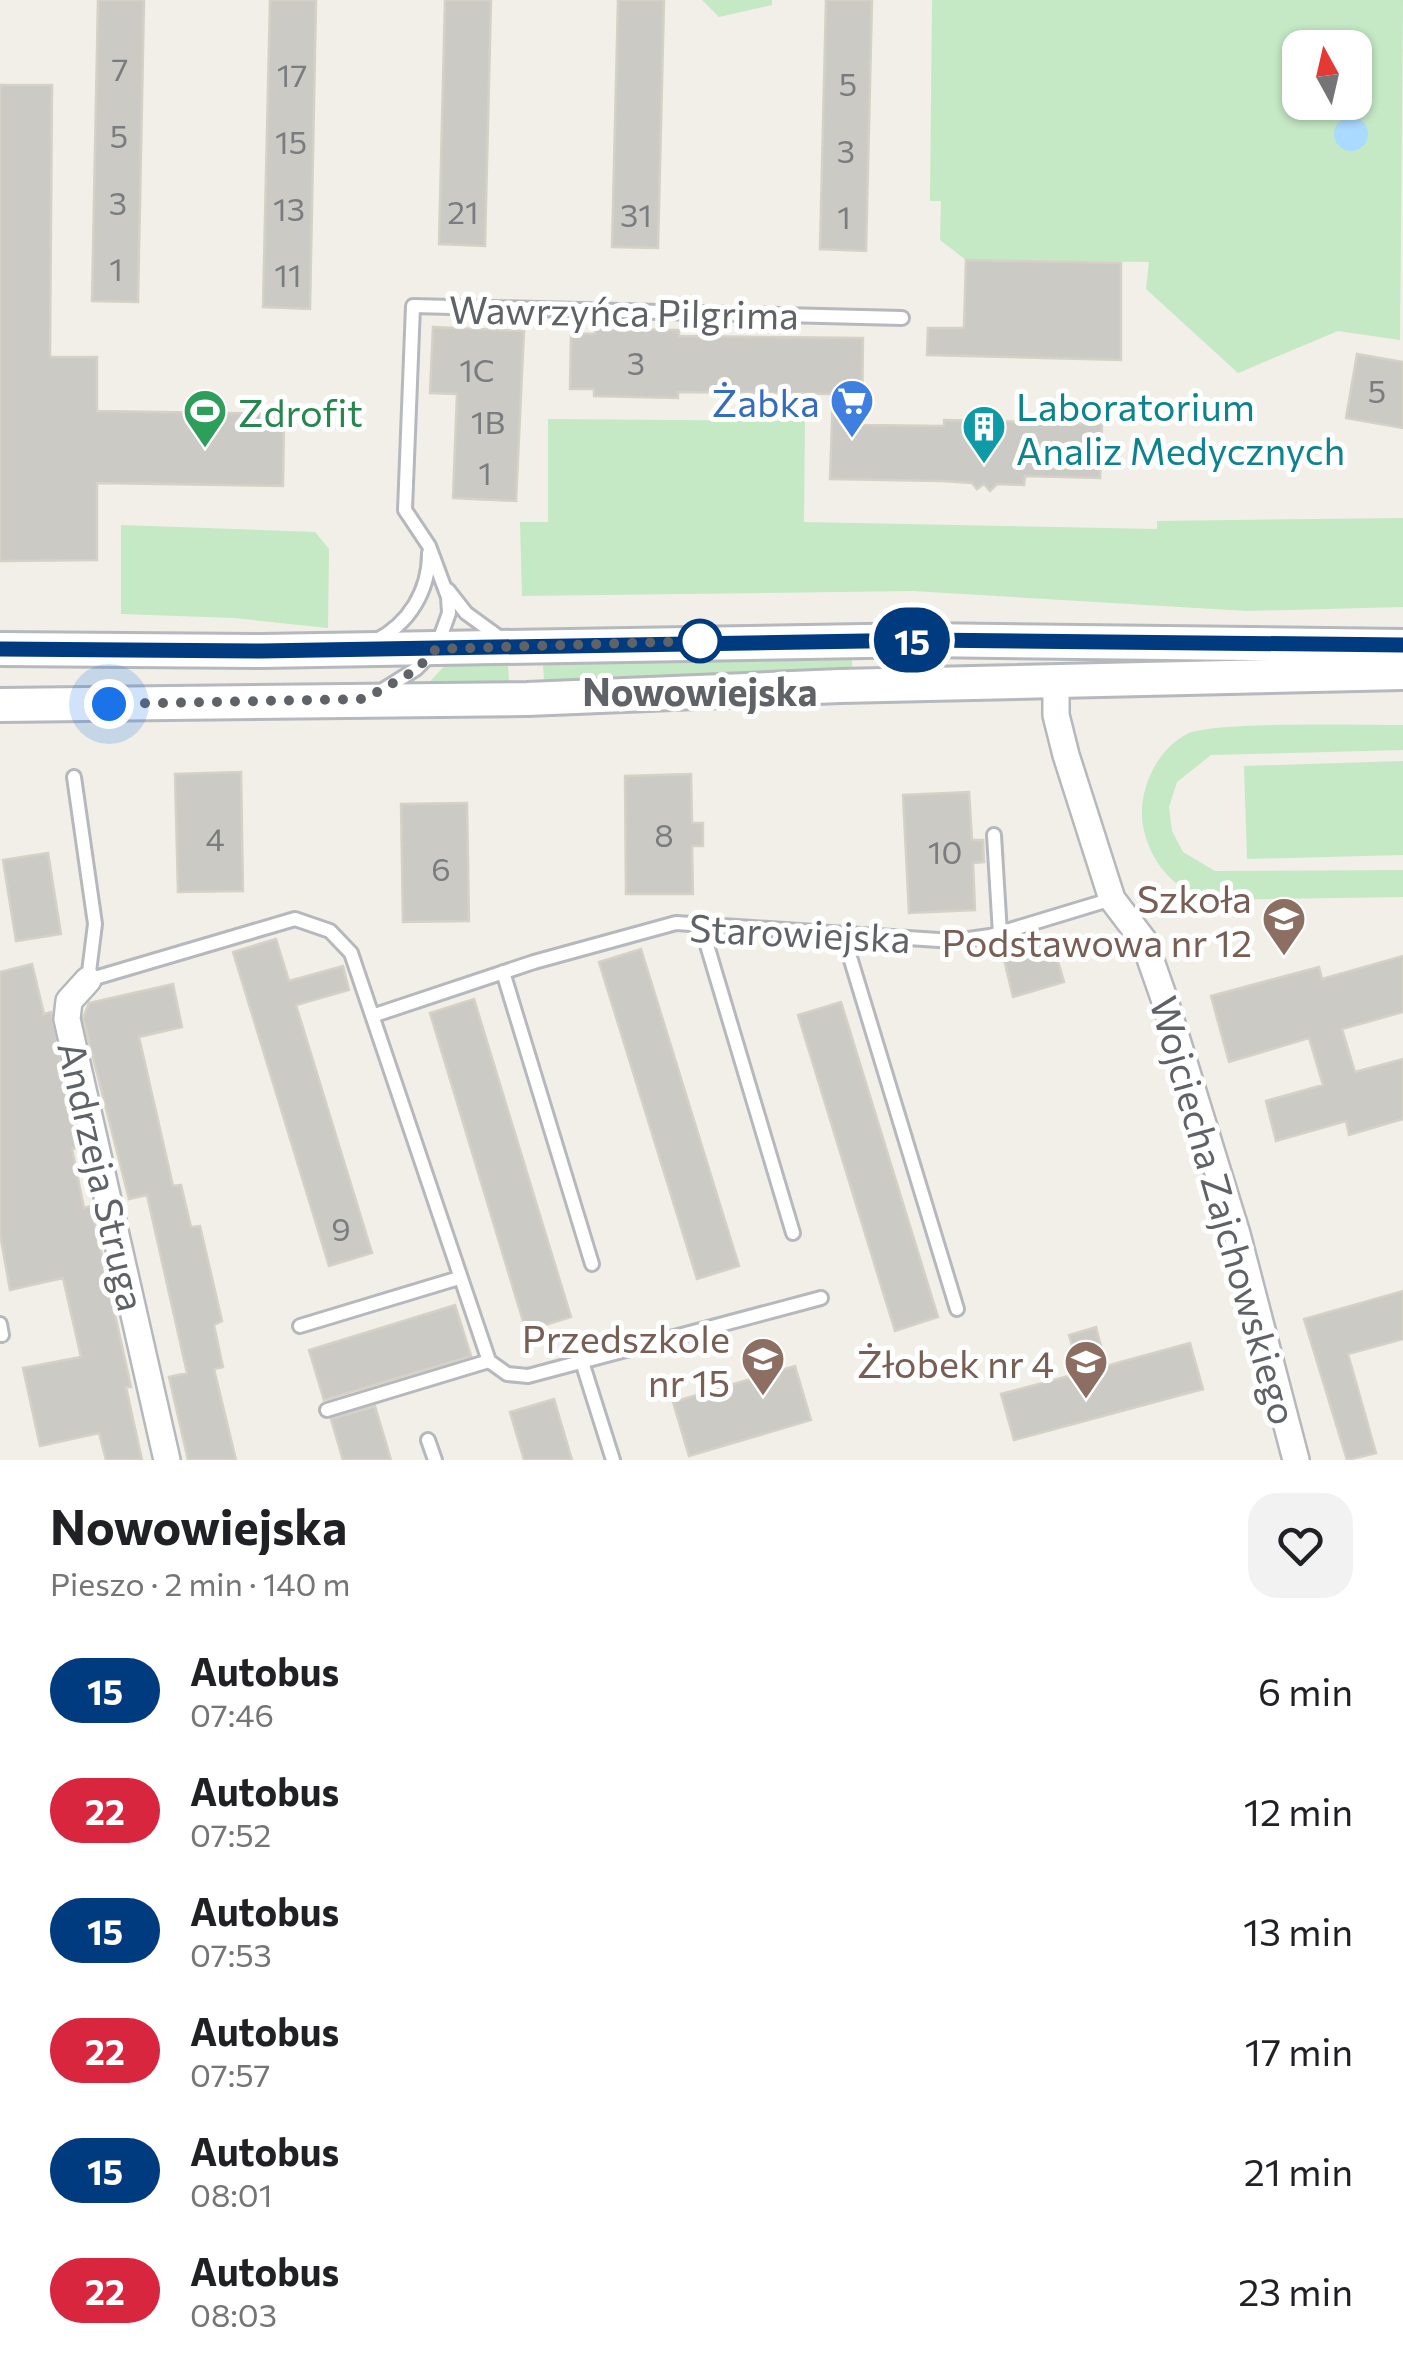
<!DOCTYPE html>
<html lang="pl">
<meta charset="utf-8">
<style>
:root{--surface:#fff;--page:#f2f2f2;--text:#202124;--muted:#757577}
body{margin:0;font-family:Commissioner,sans-serif;background:var(--page);color:var(--text);height:100vh;display:flex;flex-direction:column;font-size:38px;white-space:nowrap}
*{box-sizing:border-box;margin:0}
p{font-size:32px;color:var(--muted)}
.icon{flex:none;width:55px;height:55px;fill:none;stroke:currentColor;stroke-width:2;stroke-linecap:round;stroke-linejoin:round}
.map{position:relative;height:1460px;overflow:hidden}
.sheet{display:flex;flex-direction:column;background:var(--surface);flex:1}
.sheet>*{flex:none}
.badge{padding:0 20px;border-radius:32px;font-size:35px;line-height:65px}
.needle{width:65px;rotate:352deg}
.fabs{position:absolute;left:1282px;top:30px;display:grid;gap:20px}
.fabs a{display:grid;place-items:center;width:90px;height:90px;border-radius:20px;background:var(--surface);box-shadow:0 2px 8px #0004;font-size:50px}
.you{position:absolute;width:50px;height:50px;margin:-25px;border:8px solid #fff;border-radius:50%;background:#1a73e8;box-shadow:0 0 0 15px #1a73e833}
.map>.badge{position:absolute;translate:-50% -50%;box-shadow:0 0 0 5px #fff}
.round{display:grid;place-items:center;flex:none;width:105px;height:105px;border-radius:30px;background:var(--page)}
.summary{display:flex;align-items:center;justify-content:space-between;height:170px;padding:0 50px}
h1{font-size:48px;font-weight:700;line-height:75px}
ul{padding:0;list-style:none}
li{display:flex;align-items:center;gap:30px;height:120px;padding:0 50px}
li div{flex:1}
li b{display:block;font-size:38px}
li em{font-style:normal}
li .badge{min-width:110px;font-weight:700;text-align:center}
.map>svg:first-child{display:block}
.green{fill:#c5e8c5;fill-rule:evenodd}
.water{fill:#aadaff}
.building{fill:#cccac5;stroke:#d6d1c6;stroke-width:2.5}
.lines{fill:none;stroke-linecap:round;stroke-linejoin:round}
.service-casing{stroke:#b5b8bc;stroke-width:18}
.minor-casing{stroke:#b5b8bc;stroke-width:30}
.tertiary-casing{stroke:#b5b8bc;stroke-width:38}
.service{stroke:#fff;stroke-width:12}
.minor{stroke:#fff;stroke-width:25}
.tertiary{stroke:#fff;stroke-width:32}
.line-casing{stroke:#fff;stroke-width:22}
.line{stroke:#003b80;stroke-width:15}
.walk{stroke:#5f6368;stroke-width:10;stroke-dasharray:0 18}
.stop-dot{fill:#fff;stroke:#003b80;stroke-width:5}
.labels{text-anchor:middle;dominant-baseline:central;stroke-width:10;stroke-linejoin:round;paint-order:stroke}
.number-label{font-size:32px;fill:#7a7d7f}
.street-label{font-size:38px;fill:#5f6368;stroke:#fff}
.shop-label{font-size:38px;fill:#366cbe;stroke:#fff;text-anchor:end}
.culture-label{font-size:38px;fill:#0d838f;stroke:#fff;text-anchor:start}
.leisure-label{font-size:38px;fill:#27864d;stroke:#fff;text-anchor:start}
.stop-label{font-size:38px;font-weight:bold;fill:#5f6368;stroke:#fff}
.education-label{font-size:38px;fill:#785e54;stroke:#fff;text-anchor:end}
</style>
<div class="map">
<svg width="1403" height="1460" viewBox="0 0 1403 1460">
<rect width="100%" height="100%" fill="#f1efe8"/>
<!-- green -->
<path class="green" d="M702,0H772V5L719,17Z
M932,0H1403L1400,340L1338,331L1238,373L1146,289L1149,262L966,260L940,240L941,201H930ZM1300,48H1355V102H1300Z
M548,419L805,421L804,522L1157,529V521L1403,518V607L1247,611L913,591L522,596L520,522H548Z
M121,525L315,532L329,549L328,628L234,618L121,614Z
M852,660V670L544,681L543,664Z
M446,664H508L509,683L426,686Z
M1403,725V750L1211,755L1177,782L1169,807L1172,831L1183,852L1215,871L1403,870V897L1204,900C1172,886 1150,862 1143,826C1137,792 1156,750 1187,734C1212,721 1365,725 1403,725Z
M1403,761V855L1247,859L1244,766Z"/>
<!-- water -->
<path class="water" d="M1334 134a17 17 0 1 1 34 0a17 17 0 1 1-34 0Z"/>
<!-- building -->
<path class="building" d="M98,0H144L138,302L92,301Z
M270,0H316L310,309L263,307Z
M445,0H491L485,246L439,244Z
M618,0H664L658,248L612,247Z
M826,0H872L866,251L820,249Z
M0,85H52L50,357H97V411L284,414L283,486L97,483V560L0,561Z
M966,260L1121,263V360L927,355L928,328H964Z
M433,327L524,331L516,501L453,498L457,394L430,393Z
M596,329L679,330V336L863,338L862,425L944,426V420L1102,424L1100,478L1025,476L1024,485L997,484L990,491L984,484L977,489L972,483L942,481L830,479L833,394L678,392V398L594,396V389H570L571,333L595,334Z
M1357,354L1403,362V428L1346,418Z
M241,772L243,891L178,892L175,774Z
M691,774L692,823H703V846H692L693,894H626L625,776Z
M969,792L972,840H983L984,862L973,863L975,910L909,913L903,795Z
M467,803L469,921L403,922L401,804Z
M48,853L61,934L16,941L3,860Z
M1051,937L1064,982L1013,997L1002,951Z
M276,939L289,981L343,966L349,990L296,1005L372,1253L329,1266L233,952Z
M641,949L739,1266L697,1279L599,962Z
M1403,956V1012L1342,1029L1355,1072L1403,1059V1119L1349,1135L1346,1121L1276,1141L1266,1101L1323,1085L1309,1038L1229,1062L1211,996L1319,967L1322,979Z
M32,964L44,1014L51,1012L79,1147L72,1149L84,1208L91,1206L131,1387H126L142,1460H106L99,1433L40,1446L23,1368L81,1357L63,1278L10,1290L0,1234V972Z
M173,984L182,1027L139,1037L173,1186L181,1185L191,1227L200,1226L222,1321L214,1325L223,1367L214,1369L236,1460H188L169,1377L187,1373L147,1195L129,1199L83,1018L89,1003Z
M474,999L571,1317L526,1331L430,1013Z
M841,1002L938,1317L895,1331L798,1015Z
M1403,1291V1339L1348,1354L1376,1453L1347,1460L1304,1319Z
M455,1305L471,1356L324,1400L309,1350Z
M1096,1327L1106,1366L1190,1343L1203,1389L1014,1440L1001,1394L1080,1373L1069,1335Z
M795,1366L811,1420L689,1456L673,1402Z
M554,1399L572,1460H524L510,1412Z
M375,1406L391,1460H343L331,1419Z"/>
<g class="lines">
<defs>
<path id="service" d="M448,590L466,613L503,640
M375,641C409,624 429,591 429,553
M381,691L416,669L436,649L449,613L448,597L429,546L405,510L413,306L902,318
M74,777L95,924L88,980L295,919L330,931L351,953L489,1361L507,1374L528,1376L821,1298
M994,835L1000,934
M701,925L793,1233
M843,934L957,1309
M503,972L592,1264
M375,1015L534,962L676,923L954,941L990,936L1112,899
M0,1324L2,1335
M300,1326L459,1278
M583,1365L613,1460
M327,1410L489,1361
M428,1440L435,1460"/>
<path id="minor" d="M1056,682V715L1066,755L1112,899L1144,941L1165,1001L1237,1234L1296,1460
M88,980L69,1001L67,1019L167,1460"/>
<path id="tertiary" d="M0,649L261,651L924,640L1403,646
M0,705L527,699L840,686L1403,673"/>
</defs>
<!-- service casing -->
<use href="#service" class="service-casing"/>
<!-- minor casing -->
<use href="#minor" class="minor-casing"/>
<!-- tertiary casing -->
<use href="#tertiary" class="tertiary-casing"/>
<!-- service -->
<use href="#service" class="service"/>
<!-- minor -->
<use href="#minor" class="minor"/>
<!-- tertiary -->
<use href="#tertiary" class="tertiary"/>
</g>
<g class="lines">
<defs>
<path id="line" d="M0,649L261,651L924,640L1403,645"/>
</defs>
<!-- line casing -->
<use href="#line" class="line-casing"/>
<!-- line -->
<use href="#line" class="line"/>
<!-- walk -->
<path class="walk" d="M109,704L365,699L416,670L436,649L700,641"/>
</g>
<!-- icons -->
<defs>
<symbol id="supermarket-pin" viewBox="-11 -11 22 30"><path d="M0 17L-7.5 6A9.5 9.5 0 1 1 7.5 6Z" fill="#3f7fe0" stroke="#fff"/><path d="M-6-5.5h2.5l.6 2H6L4.5 2H-2.5L-4.4-4H-6ZM-1.5 3.2a1.3 1.3 0 1 0 .1 0ZM3 3.2a1.3 1.3 0 1 0 .1 0Z" fill="#fff"/></symbol>
<symbol id="stadium-pin" viewBox="-11 -11 22 30"><path d="M0 17L-7.5 6A9.5 9.5 0 1 1 7.5 6Z" fill="#2e9e5b" stroke="#fff"/><path d="M0-5a6.5 5 0 1 0 0 10a6.5 5 0 1 0 0-10ZM-3.5-1.8h7v3.6h-7Z" fill="#fff"/></symbol>
<symbol id="building-pin" viewBox="-11 -11 22 30"><path d="M0 17L-7.5 6A9.5 9.5 0 1 1 7.5 6Z" fill="#0f9aa8" stroke="#fff"/><path d="M-4-6H4V6H1V3H-1V6H-4ZM-2.5-4.3h1.7v1.8h-1.7ZM.8-4.3h1.7v1.8H.8ZM-2.5-1h1.7V.8h-1.7ZM.8-1h1.7V.8H.8Z" fill="#fff"/></symbol>
<symbol id="school-pin" viewBox="-11 -11 22 30"><path d="M0 17L-7.5 6A9.5 9.5 0 1 1 7.5 6Z" fill="#8d6e63" stroke="#fff"/><path d="M0-5L7-2L0 1L-7-2ZM-4 1L0 2.5L4 1V4Q0 6-4 4Z" fill="#fff"/></symbol>
</defs>
<g fill-rule="evenodd">
<use href="#supermarket-pin" x="827" y="376" width="50" height="68"/>
<use href="#stadium-pin" x="180" y="386" width="50" height="68"/>
<use href="#building-pin" x="959" y="402" width="50" height="68"/>
<use href="#school-pin" x="1259" y="894" width="50" height="68"/>
<use href="#school-pin" x="738" y="1334" width="50" height="68"/>
<use href="#school-pin" x="1061" y="1337" width="50" height="68"/>
</g>
<!-- markers -->
<circle class="stop-dot" cx="700" cy="641" r="20"/>
<g class="labels">
<!-- number labels -->
<g class="number-label">
<text x="120" y="68">7</text>
<text x="292" y="74">17</text>
<text x="848" y="83">5</text>
<text x="119" y="135">5</text>
<text x="291" y="141">15</text>
<text x="846" y="150">3</text>
<text x="118" y="202">3</text>
<text x="289" y="208">13</text>
<text x="463" y="211">21</text>
<text x="636" y="214">31</text>
<text x="844" y="216">1</text>
<text x="116" y="268">1</text>
<text x="288" y="274">11</text>
<text x="636" y="362">3</text>
<text x="477" y="369">1C</text>
<text x="1377" y="390">5</text>
<text x="488" y="421">1B</text>
<text x="485" y="472">1</text>
<text x="664" y="834">8</text>
<text x="215" y="838">4</text>
<text x="945" y="851">10</text>
<text x="441" y="868">6</text>
<text x="341" y="1228">9</text>
</g>
<!-- street labels -->
<g class="street-label">
<text transform="translate(624 311) rotate(1)">Wawrzyńca Pilgrima</text>
<text transform="translate(800 932) rotate(3)">Starowiejska</text>
<text transform="translate(103 1176) rotate(77)">Andrzeja Struga</text>
<text transform="translate(1225 1210) rotate(74)">Wojciecha Zajchowskiego</text>
</g>
<!-- shop labels -->
<g class="shop-label">
<text x="820" y="401">Żabka</text>
</g>
<!-- culture labels -->
<g class="culture-label">
<text x="1016" y="405">Laboratorium<tspan x="1016" dy="44">Analiz Medycznych</tspan></text>
</g>
<!-- leisure labels -->
<g class="leisure-label">
<text x="238" y="411">Zdrofit</text>
</g>
<!-- stop labels -->
<g class="stop-label">
<text x="700" y="690">Nowowiejska</text>
</g>
<!-- education labels -->
<g class="education-label">
<text x="1252" y="897">Szkoła<tspan x="1252" dy="44">Podstawowa nr 12</tspan></text>
<text x="730" y="1337">Przedszkole<tspan x="730" dy="44">nr 15</tspan></text>
<text x="1054" y="1362">Żłobek nr 4</text>
</g>
</g>
</svg>
<div class="fabs">
<a><svg class="needle" viewBox="-14 -14 28 28"><path d="M0-13l5 13h-10z" fill="#e53935"/><path d="M0 13l5-13h-10z" fill="#757577"/></svg></a>
</div>
<div class="you" style="left:109px;top:704px"></div>
<b class="badge" style="left:912px;top:640px;background:#003b80;color:#fff">15</b>
</div>
<section class="sheet">
<div class="summary"><div><h1>Nowowiejska</h1><p>Pieszo · 2 min · 140 m</p></div><a class="round"><svg class="icon" aria-label="heart" viewBox="0 0 24 24"><path d="M12 20l-8-8c-3-5 5-10 8-4 3-6 11-1 8 4z"/></svg></a></div>
<ul>
<li><span class="badge" style="background:#003b80;color:#fff">15</span><div><b>Autobus</b><p>07:46</p></div><em>6 min</em></li>
<li><span class="badge" style="background:#d7263d;color:#fff">22</span><div><b>Autobus</b><p>07:52</p></div><em>12 min</em></li>
<li><span class="badge" style="background:#003b80;color:#fff">15</span><div><b>Autobus</b><p>07:53</p></div><em>13 min</em></li>
<li><span class="badge" style="background:#d7263d;color:#fff">22</span><div><b>Autobus</b><p>07:57</p></div><em>17 min</em></li>
<li><span class="badge" style="background:#003b80;color:#fff">15</span><div><b>Autobus</b><p>08:01</p></div><em>21 min</em></li>
<li><span class="badge" style="background:#d7263d;color:#fff">22</span><div><b>Autobus</b><p>08:03</p></div><em>23 min</em></li>
</ul>
</section>
